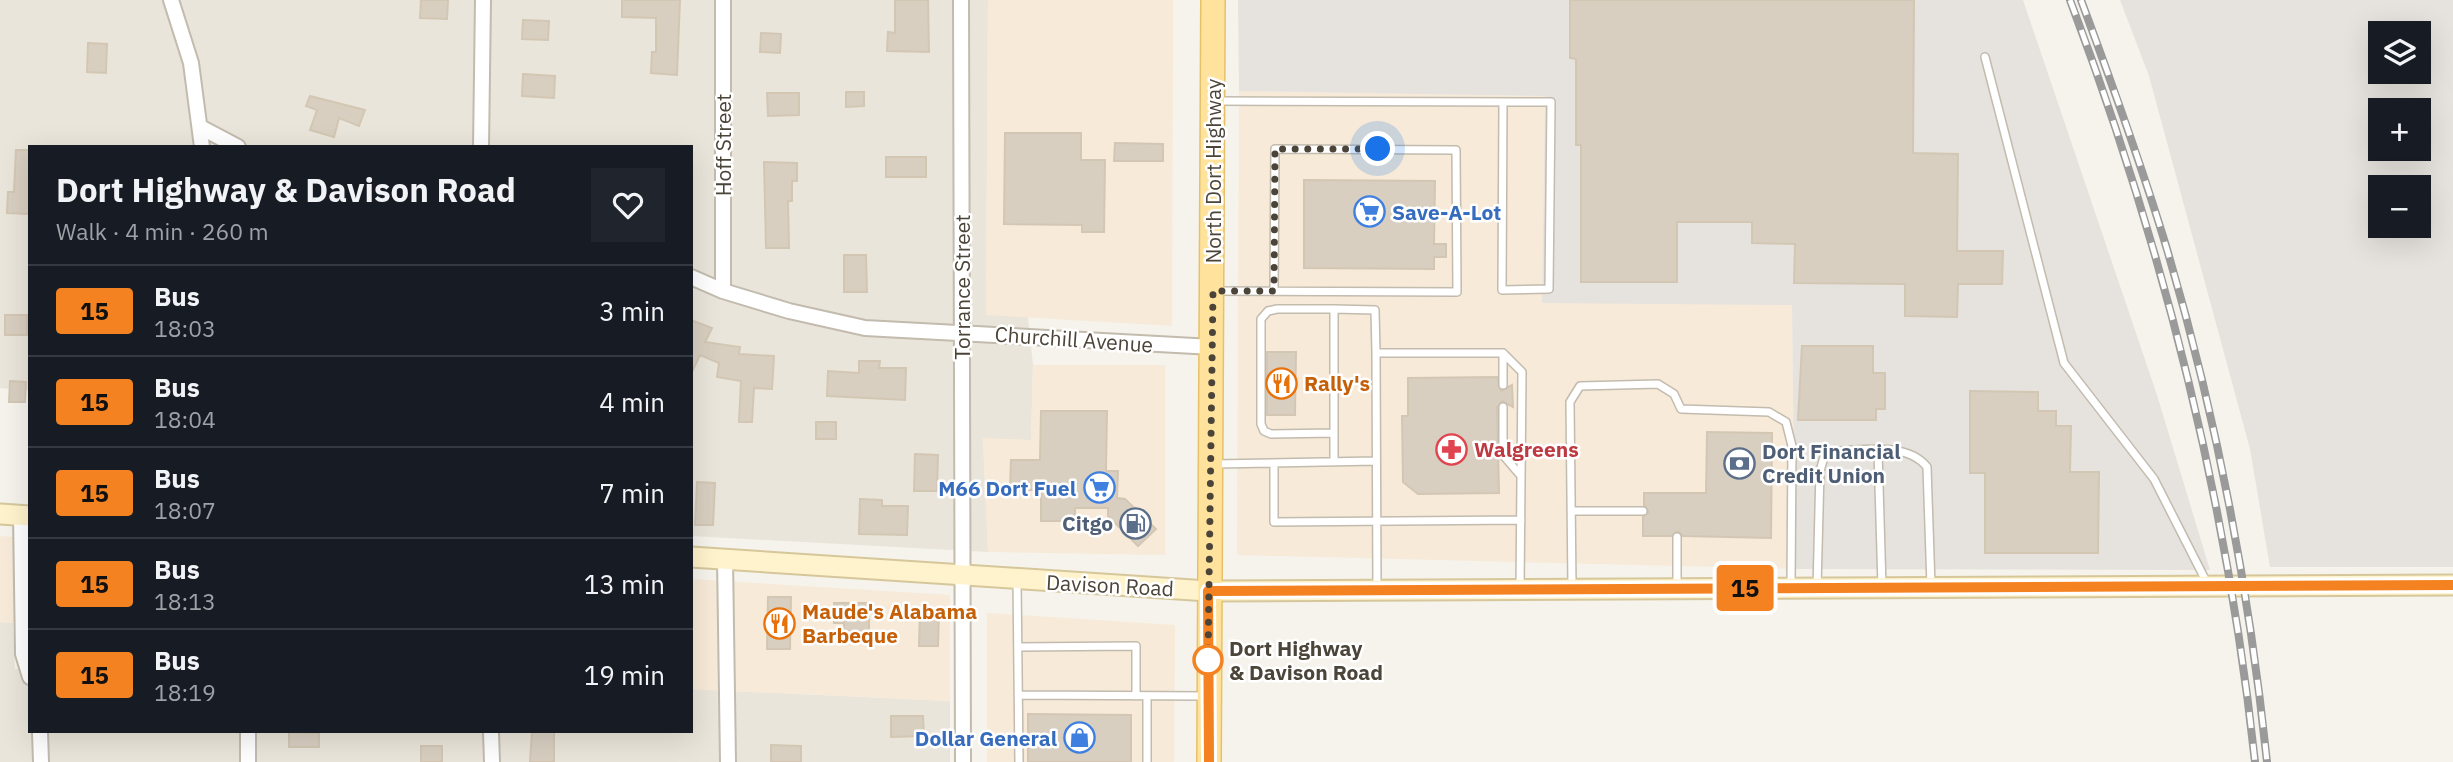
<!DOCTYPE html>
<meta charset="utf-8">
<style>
:root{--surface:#171b24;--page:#20242c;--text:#f1f3f6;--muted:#9ea1a6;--line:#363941}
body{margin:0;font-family:"IBM Plex Sans",sans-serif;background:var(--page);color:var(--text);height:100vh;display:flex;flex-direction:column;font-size:26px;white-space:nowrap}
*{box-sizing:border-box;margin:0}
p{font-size:23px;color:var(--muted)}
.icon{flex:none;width:38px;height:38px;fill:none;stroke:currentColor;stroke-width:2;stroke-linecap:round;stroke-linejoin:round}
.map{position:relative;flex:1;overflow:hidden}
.panel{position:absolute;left:28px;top:145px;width:665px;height:588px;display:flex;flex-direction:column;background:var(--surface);border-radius:0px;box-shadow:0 7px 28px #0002}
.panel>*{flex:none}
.badge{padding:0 14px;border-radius:5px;font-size:24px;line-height:46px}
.buttons{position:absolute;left:2368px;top:21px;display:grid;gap:14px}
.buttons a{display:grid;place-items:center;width:63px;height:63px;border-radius:0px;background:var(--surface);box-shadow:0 7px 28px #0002;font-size:35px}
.you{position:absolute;width:35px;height:35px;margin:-18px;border:5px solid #fff;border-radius:50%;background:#1a73e8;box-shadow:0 0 0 10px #1a73e833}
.map>.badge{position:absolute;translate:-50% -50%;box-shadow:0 0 0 4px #fff}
.round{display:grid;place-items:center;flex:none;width:74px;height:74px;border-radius:0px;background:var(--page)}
.overview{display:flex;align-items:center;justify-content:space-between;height:119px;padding:0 28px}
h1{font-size:33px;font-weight:700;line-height:52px}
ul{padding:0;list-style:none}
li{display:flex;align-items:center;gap:21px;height:91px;padding:0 28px;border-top:2px solid var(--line)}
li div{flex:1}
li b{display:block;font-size:26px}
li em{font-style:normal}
li .badge{min-width:77px;font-weight:700;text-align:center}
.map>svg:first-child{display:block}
.residential{fill:#eae5da}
.commercial{fill:#f7ead8}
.industrial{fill:#e6e2dd;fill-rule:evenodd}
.building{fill:#d8cfc1;stroke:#d3c7b4;stroke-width:2}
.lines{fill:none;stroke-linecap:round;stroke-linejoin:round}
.service-casing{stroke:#c2bbae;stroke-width:10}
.minor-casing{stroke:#c2bbae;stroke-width:18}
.secondary-casing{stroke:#d6c79b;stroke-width:23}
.primary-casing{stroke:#e6c16a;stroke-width:26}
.service{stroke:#fff;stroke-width:7}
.minor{stroke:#fff;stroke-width:14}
.secondary{stroke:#fff3cd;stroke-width:19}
.primary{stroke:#ffe39c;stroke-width:23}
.rail-casing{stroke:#9a9a9a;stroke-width:8}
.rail{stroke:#fff;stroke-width:5;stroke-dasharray:16;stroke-linecap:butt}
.line-casing{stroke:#fff;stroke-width:16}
.line{stroke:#f58220;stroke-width:10}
.walk{stroke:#4b4439;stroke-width:7;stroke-dasharray:0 12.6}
.stop-dot{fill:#fff;stroke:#f58220;stroke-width:3.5}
.labels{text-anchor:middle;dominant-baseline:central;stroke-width:5;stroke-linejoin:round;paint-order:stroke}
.street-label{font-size:21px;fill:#4b4439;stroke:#fff}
.shop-label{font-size:21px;font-weight:bold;fill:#366cbe;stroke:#fff;text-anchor:end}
.food-label{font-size:21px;font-weight:bold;fill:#c56008;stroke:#fff;text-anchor:start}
.health-label{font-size:21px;font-weight:bold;fill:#be3a42;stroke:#fff;text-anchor:start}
.service-label{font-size:21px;font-weight:bold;fill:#4e5e75;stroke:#fff;text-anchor:start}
.stop-label{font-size:21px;font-weight:bold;fill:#4b4439;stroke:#fff;text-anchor:start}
</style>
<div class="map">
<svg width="2453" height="762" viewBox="0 0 2453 762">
<rect width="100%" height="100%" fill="#f6f3ec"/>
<!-- residential -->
<path class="residential" d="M0,0H988L986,314L1028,317L1033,365L1031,440L983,439L988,552L691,536V147H30V391L0,388Z
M0,622L13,623L15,669L30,668V732H691V689L950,701V762H0Z"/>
<!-- commercial -->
<path class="commercial" d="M988,0H1173L1172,326L986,315Z
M1239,91L1545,96L1542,302L1792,305L1795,569L1237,555Z
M1033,365H1165V555L988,552L983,438L1031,440Z
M0,536L13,537V623L0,622Z
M691,579L950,595V701L691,689Z
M987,613L1175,625L1174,762H987Z"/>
<!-- industrial -->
<path class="industrial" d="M1238,0H2023L2157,395L2210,570L1795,569L1792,305L1542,303L1545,96L1239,91Z
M2120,0H2453V567H2270L2250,449L2149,76ZM2380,33H2418V72H2380ZM2380,110H2418V149H2380ZM2380,187H2418V226H2380Z"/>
<!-- building -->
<path class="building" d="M421,0H448L447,19L420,18Z
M622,0H680L677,75L651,73L652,52H656V18L622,17Z
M895,0H928L929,52L887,51L888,32L895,33Z
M1570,0H1914L1913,153L1958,154L1957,251H2003L2002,284H1958L1957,317L1905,316V284L1794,283L1795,244L1752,243V222H1677V282H1581V145H1576V59L1570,58Z
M523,20L549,21L548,40L522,39Z
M761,33L781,34L780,53L760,52Z
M88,43L107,44L106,73L87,72Z
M523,74L555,76L554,98L522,96Z
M846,92H864V106L846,107Z
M767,93H799V115L768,116Z
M310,96L365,110L359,126L339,118L334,137L310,130L317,110L306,106Z
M1005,133H1081V160H1105L1104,232H1082V225L1004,224Z
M1115,143L1163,144V161H1114Z
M16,150H30L29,214L7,213L8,192H14Z
M886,157H926V177H886Z
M764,162L797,163V181H792V201H788L789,248H766Z
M1304,180L1435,181L1434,244H1446V257H1434V269L1304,268Z
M844,255H866L867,292H844Z
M5,315H27V335H5Z
M691,320L712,328L705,342L740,347L739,354L774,356L772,389L754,388L752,422H739L741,381L717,377L719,363L700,355L691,374Z
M1802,346H1873V373H1885V409H1876V420H1798Z
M1267,352H1296L1295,415H1267Z
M859,361H880L879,368H906L905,400L827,396L828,371L859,373Z
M1497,377L1501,391L1512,385L1513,407L1502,401L1497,407L1499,493L1418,494L1403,482L1402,416H1408V378Z
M10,381L26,382L25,402H9Z
M1970,391L2038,392V411H2056V426H2071L2070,472H2099L2098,553H1985V473H1970Z
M1041,411H1107L1106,471H1118L1117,498L1125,499L1156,529L1138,546L1108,516V508H1075V521H1041V490H1010L1011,460H1040Z
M816,422H836V439H816Z
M1707,432L1772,433L1771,538L1683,536L1678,531L1671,536H1643V517L1649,512L1644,505V493H1706Z
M915,454L938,455L937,491H914Z
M697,482L715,483L713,525H695Z
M860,499L882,500V506H908L907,535L859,534Z
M768,597H791L790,649H767Z
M834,603H869V631H844V623H834Z
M920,610H939L938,646H919Z
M1028,714L1131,715V762H1028Z
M891,716H923L924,736L891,737Z
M289,732L319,733V747H289Z
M532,732H554V762H530Z
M771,745L801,746V762H771Z
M421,746H442V762H421Z"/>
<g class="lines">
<defs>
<path id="service" d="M1985,57L2064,363L2154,479L2208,585
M1217,101L1551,102L1549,289L1502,290L1503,102
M1216,291L1457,292L1456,150L1275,149L1274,291
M1503,385V353
M1503,407V455L1521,476
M1334,433L1271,434L1264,431L1261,424V319L1268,311L1277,309H1334
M1878,451L1882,587
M1334,462V309L1375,310L1376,353
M1274,463V522L1521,520
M1215,464L1376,461
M1573,511H1643
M1677,537V588
M1017,580L1019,762
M1572,587L1570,402L1580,386L1658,384L1674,394L1681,409L1769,412L1786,422L1792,446L1791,587
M1817,588L1820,471L1824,457L1831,451C1861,451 1907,441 1927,467L1931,586
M1377,590L1376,353H1503L1522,372L1520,589
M1018,647L1136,646V696
M1018,695L1206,696
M1147,696V762"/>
<path id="minor" d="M171,0L191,63L202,147
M961,0L963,762
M202,128L238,147
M481,147L483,0
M691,277L723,291L789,311L865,328L1213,347
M723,291V0
M21,515L23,654L30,677
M725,559L728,762
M40,732L41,762
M248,732V762
M491,732L492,762"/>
<path id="secondary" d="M0,514L30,516
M691,557L1208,591L2453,585"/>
<path id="primary" d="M1209,762L1213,0"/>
</defs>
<!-- service casing -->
<use href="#service" class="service-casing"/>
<!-- minor casing -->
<use href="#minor" class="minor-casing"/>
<!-- secondary casing -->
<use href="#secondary" class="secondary-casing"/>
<!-- primary casing -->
<use href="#primary" class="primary-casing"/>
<!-- service -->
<use href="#service" class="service"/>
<!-- minor -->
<use href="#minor" class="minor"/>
<!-- secondary -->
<use href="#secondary" class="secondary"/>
<!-- primary -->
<use href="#primary" class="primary"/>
<defs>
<path id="rail" d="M2070,0C2163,246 2227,500 2255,762
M2081,0C2111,81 2141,163 2166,246C2216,414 2249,588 2267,762"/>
</defs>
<!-- rail casing -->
<use href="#rail" class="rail-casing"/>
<!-- rail -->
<use href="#rail" class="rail"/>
</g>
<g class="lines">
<defs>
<path id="line" d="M1209,762L1208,591L2453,585"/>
</defs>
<!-- line casing -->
<use href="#line" class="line-casing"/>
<!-- line -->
<use href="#line" class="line"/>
<!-- walk -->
<path class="walk" d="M1208,660L1213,291H1274L1275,149H1378"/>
</g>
<!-- icons -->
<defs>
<symbol id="supermarket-ring" viewBox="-11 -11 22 22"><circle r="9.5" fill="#fff" stroke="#3f7fe0" stroke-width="1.5"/><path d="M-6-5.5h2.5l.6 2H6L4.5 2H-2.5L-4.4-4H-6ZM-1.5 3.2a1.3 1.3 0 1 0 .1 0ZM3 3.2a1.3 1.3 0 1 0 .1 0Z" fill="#3f7fe0"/></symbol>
<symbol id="restaurant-ring" viewBox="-11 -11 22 22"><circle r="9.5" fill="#fff" stroke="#e8710a" stroke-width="1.5"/><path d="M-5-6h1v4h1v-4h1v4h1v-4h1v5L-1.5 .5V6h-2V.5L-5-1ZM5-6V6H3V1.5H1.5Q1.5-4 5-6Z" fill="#e8710a"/></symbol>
<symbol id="pharmacy-ring" viewBox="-11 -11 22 22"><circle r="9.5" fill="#fff" stroke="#e0444e" stroke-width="1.5"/><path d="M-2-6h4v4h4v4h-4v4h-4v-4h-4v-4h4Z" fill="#e0444e"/></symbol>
<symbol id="bank-ring" viewBox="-11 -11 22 22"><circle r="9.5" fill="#fff" stroke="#5c6f8a" stroke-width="1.5"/><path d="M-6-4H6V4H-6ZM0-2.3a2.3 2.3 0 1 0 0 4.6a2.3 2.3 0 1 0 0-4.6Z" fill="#5c6f8a"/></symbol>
<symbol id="fuel-ring" viewBox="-11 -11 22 22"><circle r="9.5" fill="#fff" stroke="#5c6f8a" stroke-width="1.5"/><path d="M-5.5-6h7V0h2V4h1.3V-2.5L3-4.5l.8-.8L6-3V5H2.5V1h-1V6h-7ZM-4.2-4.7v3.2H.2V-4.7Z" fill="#5c6f8a"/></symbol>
<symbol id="shop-ring" viewBox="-11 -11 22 22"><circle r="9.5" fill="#fff" stroke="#3f7fe0" stroke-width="1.5"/><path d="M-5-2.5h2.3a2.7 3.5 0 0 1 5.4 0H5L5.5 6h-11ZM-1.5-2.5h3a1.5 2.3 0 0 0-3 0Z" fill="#3f7fe0"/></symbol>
</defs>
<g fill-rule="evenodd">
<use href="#supermarket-ring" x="1352" y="194" width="35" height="35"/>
<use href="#restaurant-ring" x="1264" y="366" width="35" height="35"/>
<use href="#pharmacy-ring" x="1434" y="432" width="35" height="35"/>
<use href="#bank-ring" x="1722" y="446" width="35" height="35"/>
<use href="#supermarket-ring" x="1082" y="470" width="35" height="35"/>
<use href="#fuel-ring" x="1118" y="506" width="35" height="35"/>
<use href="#restaurant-ring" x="762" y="606" width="35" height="35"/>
<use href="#shop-ring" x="1062" y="720" width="35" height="35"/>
</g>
<!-- markers -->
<circle class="stop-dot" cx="1208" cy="660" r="14"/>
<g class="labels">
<!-- street labels -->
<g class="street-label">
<text transform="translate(723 145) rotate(-90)">Hoff Street</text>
<text transform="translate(1213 171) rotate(-90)">North Dort Highway</text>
<text transform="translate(962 287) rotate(-90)">Torrance Street</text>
<text transform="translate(1074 339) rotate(4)">Churchill Avenue</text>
<text transform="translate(1110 585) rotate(3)">Davison Road</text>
</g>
<!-- shop labels -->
<g class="shop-label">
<text x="1392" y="212" text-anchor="start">Save-A-Lot</text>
<text x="1076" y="488">M66 Dort Fuel</text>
<text x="1057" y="738">Dollar General</text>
</g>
<!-- food labels -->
<g class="food-label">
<text x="1304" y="383">Rally's</text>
<text x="802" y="611">Maude's Alabama<tspan x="802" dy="24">Barbeque</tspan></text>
</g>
<!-- health labels -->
<g class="health-label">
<text x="1474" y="449">Walgreens</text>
</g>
<!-- service labels -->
<g class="service-label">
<text x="1762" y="451">Dort Financial<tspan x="1762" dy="24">Credit Union</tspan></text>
<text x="1113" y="523" text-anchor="end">Citgo</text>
</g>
<!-- stop labels -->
<g class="stop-label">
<text x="1229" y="648">Dort Highway<tspan x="1229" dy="24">&amp; Davison Road</tspan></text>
</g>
</g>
</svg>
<div class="buttons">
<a><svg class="icon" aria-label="layers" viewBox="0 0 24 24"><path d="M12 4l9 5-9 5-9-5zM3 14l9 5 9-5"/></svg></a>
<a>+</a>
<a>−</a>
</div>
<div class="you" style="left:1378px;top:149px"></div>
<b class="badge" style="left:1745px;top:588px;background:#f58220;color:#111">15</b>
<section class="panel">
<div class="overview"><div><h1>Dort Highway &amp; Davison Road</h1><p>Walk · 4 min · 260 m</p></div><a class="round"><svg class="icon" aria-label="heart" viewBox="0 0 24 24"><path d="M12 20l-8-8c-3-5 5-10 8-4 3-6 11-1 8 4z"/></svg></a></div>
<ul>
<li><span class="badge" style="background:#f58220;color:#111">15</span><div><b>Bus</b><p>18:03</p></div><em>3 min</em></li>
<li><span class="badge" style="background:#f58220;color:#111">15</span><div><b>Bus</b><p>18:04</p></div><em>4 min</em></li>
<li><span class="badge" style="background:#f58220;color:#111">15</span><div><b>Bus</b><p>18:07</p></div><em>7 min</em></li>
<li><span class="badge" style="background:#f58220;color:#111">15</span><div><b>Bus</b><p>18:13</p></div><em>13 min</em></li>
<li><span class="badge" style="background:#f58220;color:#111">15</span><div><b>Bus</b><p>18:19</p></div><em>19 min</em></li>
</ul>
</section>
</div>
